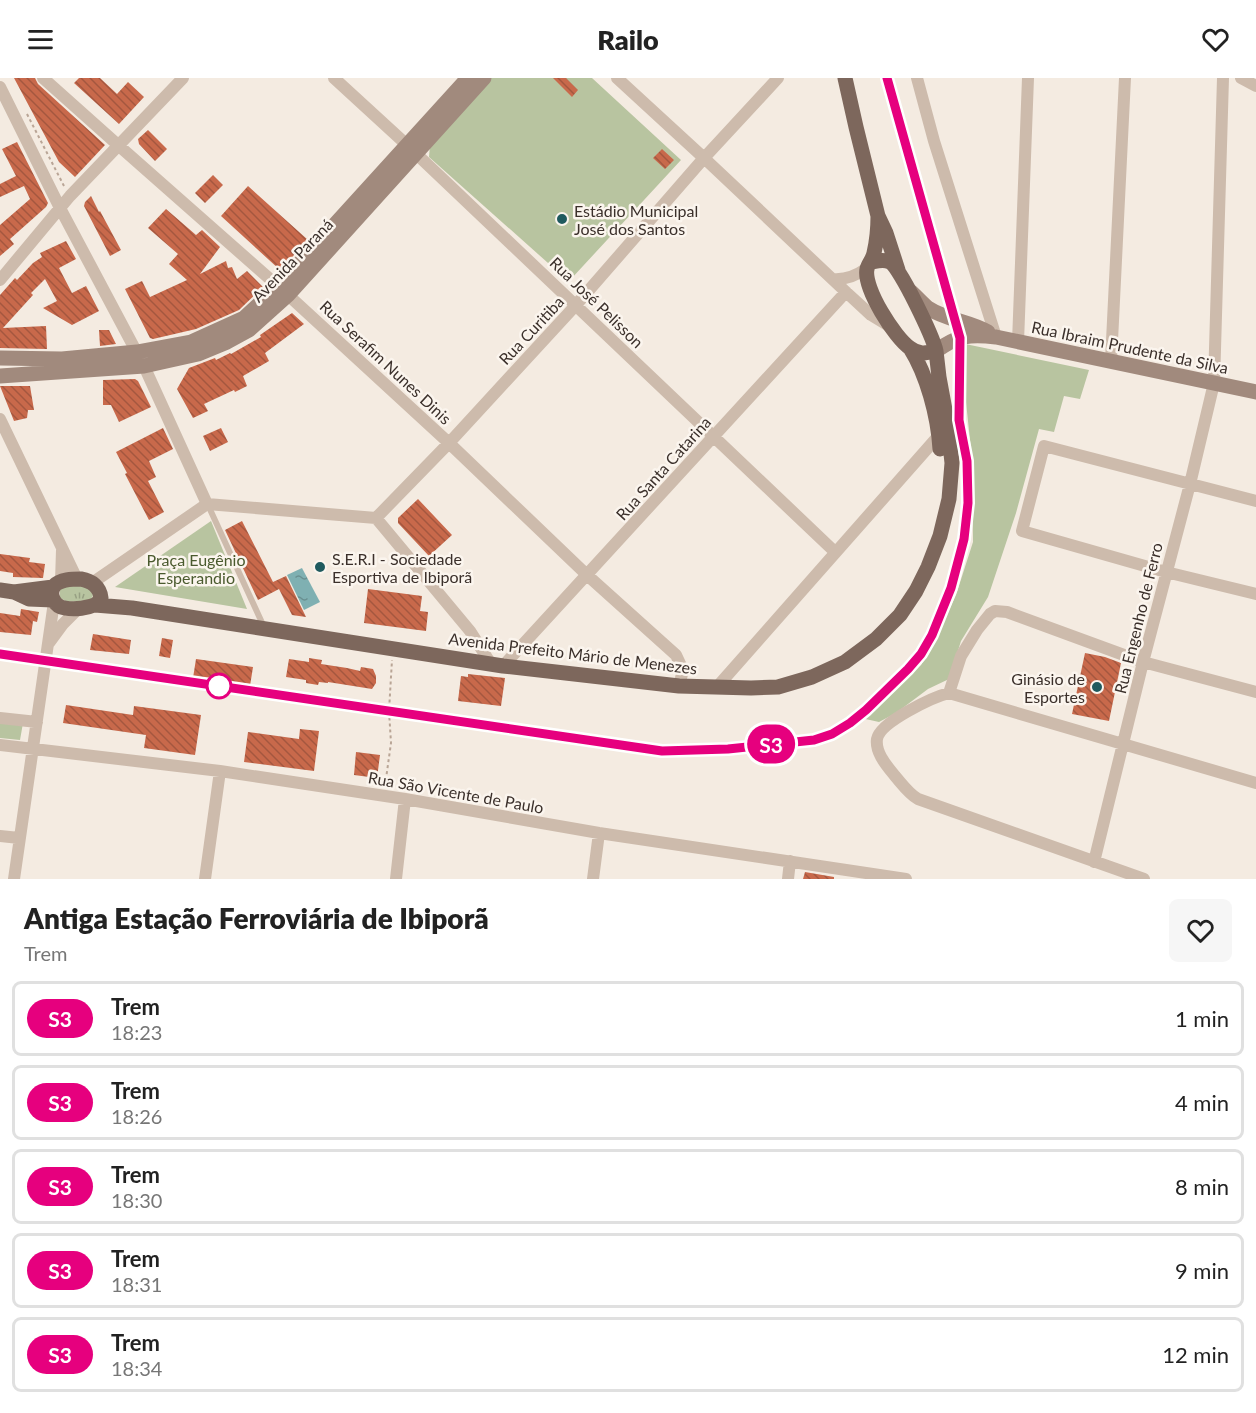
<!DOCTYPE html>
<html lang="pt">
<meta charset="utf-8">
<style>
:root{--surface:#fff;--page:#f6f6f6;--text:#222;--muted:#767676;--line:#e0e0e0}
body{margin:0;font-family:Lato,sans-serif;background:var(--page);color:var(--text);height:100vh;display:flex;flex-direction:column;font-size:22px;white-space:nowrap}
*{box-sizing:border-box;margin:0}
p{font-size:20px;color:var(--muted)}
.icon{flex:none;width:33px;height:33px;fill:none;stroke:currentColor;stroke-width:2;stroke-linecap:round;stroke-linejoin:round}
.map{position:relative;height:801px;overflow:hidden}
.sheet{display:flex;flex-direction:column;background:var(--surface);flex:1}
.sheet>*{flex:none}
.badge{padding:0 12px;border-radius:20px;font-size:21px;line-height:39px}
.map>.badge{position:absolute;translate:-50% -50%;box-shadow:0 0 0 3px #fff}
.round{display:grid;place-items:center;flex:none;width:63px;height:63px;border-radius:9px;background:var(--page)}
.overview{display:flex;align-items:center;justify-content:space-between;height:102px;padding:0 24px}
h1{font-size:28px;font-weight:800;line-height:45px}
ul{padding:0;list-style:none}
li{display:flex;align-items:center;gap:18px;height:75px;margin:0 12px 9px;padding:0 12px;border:3px solid var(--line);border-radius:9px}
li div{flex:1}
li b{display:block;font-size:22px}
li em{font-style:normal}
li .badge{min-width:66px;font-weight:700;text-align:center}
header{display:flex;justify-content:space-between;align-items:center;height:78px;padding:0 24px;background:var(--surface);font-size:27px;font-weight:800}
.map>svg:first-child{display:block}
.grass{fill:url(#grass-tufts)}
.green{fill:#b8c4a0}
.water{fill:url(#water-ripples)}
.building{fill:url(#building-back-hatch)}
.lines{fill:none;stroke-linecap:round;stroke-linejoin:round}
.path{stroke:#b9a596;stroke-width:2;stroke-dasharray:3 3;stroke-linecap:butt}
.lane{stroke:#cdbbac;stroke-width:6}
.street{stroke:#cdbbac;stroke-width:12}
.secondary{stroke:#a18a7d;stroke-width:15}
.primary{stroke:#7d675c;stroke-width:15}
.rail{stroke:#3b302b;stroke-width:3;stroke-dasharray:1.5 4.5;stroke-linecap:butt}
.line-casing{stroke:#fff;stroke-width:14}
.line{stroke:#e6007e;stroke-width:9}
.poi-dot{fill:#1f5a5e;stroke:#fbf5ee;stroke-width:2}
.stop-dot{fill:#fff;stroke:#e6007e;stroke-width:3}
.labels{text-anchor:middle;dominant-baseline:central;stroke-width:5;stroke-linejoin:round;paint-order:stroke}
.poi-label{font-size:16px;fill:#3b302b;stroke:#fbf5ee;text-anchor:start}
.street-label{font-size:16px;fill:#3b302b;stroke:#fbf5ee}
.park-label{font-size:16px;fill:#4a5a2e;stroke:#fbf5ee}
</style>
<header><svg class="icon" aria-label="menu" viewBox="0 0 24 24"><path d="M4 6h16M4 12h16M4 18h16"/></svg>Railo<svg class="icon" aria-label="heart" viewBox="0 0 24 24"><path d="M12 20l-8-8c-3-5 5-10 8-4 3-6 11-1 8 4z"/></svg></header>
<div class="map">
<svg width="1256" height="801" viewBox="0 0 1256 801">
<defs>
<pattern id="grass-tufts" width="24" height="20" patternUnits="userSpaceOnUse" patternTransform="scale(1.5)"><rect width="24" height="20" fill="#b8c4a0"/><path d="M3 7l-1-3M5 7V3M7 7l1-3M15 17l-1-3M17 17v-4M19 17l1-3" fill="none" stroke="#97a083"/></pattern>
<pattern id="water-ripples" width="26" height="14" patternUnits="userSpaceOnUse" patternTransform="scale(1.5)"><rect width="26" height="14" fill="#7fb0b2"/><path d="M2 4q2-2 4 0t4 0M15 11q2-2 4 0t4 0" fill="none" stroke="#699091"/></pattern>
<pattern id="building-back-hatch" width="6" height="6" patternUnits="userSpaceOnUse" patternTransform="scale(1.5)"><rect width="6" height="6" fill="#c8694b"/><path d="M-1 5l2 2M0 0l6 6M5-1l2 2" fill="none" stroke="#a4573f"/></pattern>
</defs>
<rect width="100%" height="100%" fill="#f4ebe1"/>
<!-- grass -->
<path class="grass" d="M66,507L89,508L93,517L91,522L68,524L60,520V512Z"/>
<!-- green -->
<path class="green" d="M491,0H592L681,82L571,201H566L429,79L430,67Z
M951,263L1089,292L1080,321L1064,318L1054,354L1039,351L1016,435L988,519L961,563L949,601L928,611L896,635L879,644L861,640L921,587L938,556L956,517L973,464L972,381L966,324Z
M211,443L247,531L115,509Z
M0,643L23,645L20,662L0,660Z"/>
<!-- water -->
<path class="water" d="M302,490L320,524L304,532L287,497Z"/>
<!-- building -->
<path class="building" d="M14,0H35L38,6L105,67L75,99L59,84Z
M79,0H100L117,16L128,4L144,19L119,46L74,5Z
M553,0H566L578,12L572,19Z
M148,52L167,71L155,83L139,66L138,61Z
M17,64L48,125L46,129L10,161L14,166L0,178V147L30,121L24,108L0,119V106L16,98L2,71Z
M662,71L674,82L665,91L653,80Z
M213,97L223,107L205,125L195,115Z
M248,108L308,162L280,192L221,138Z
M91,118L99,134L100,133L121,172L110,178L84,128L85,124Z
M166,131L196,157L202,152L220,169L200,196L226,183L228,190L232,189L237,201L247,193L263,209L239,232L196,251L153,261L150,260L125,211L142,203L150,219L187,202L169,186L178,176L148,150Z
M66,163L76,181L59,190L72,215L86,208L99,233L72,247L43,230L57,223L45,201L31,215L33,217L3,250L46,248L47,271L0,270V217L15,200L17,202L33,185L42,179L40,175Z
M292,235L304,246L265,275L269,283L243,298L247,308L235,314L234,312L204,326L208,333L193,340L177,311L189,290L215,280L216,282L230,275L231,276L261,259L260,257Z
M99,252H109L116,266L100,268Z
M135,301L138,303L151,329L119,344L111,327H103V302Z
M0,308H30L34,332H28L27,340L14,343Z
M163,350L173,371L149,383L156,399L148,403L164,434L149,442L125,396L127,395L116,374Z
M221,350L228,364L210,373L203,358Z
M418,421L452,457L429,478L398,445V440Z
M242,443L273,504L286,498L306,539L292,537L279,511L258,522L225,452Z
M0,476L30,480L29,484L45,486L43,500L13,499V495L0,493Z
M368,511L422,518L420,533L428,534L426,553L364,545Z
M21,531L39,534L37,544L33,543L31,557L0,554V535L20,538Z
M93,556L131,562L129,576L90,572Z
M162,560L173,562L170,580L159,578Z
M1085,575L1105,579L1121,585L1109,643L1072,636Z
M309,580L322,582L321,586L347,590L360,593L361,589L373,591L376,598V605L372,611L328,604V605L319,604L318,607L306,605V602L286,599L289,581L309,584Z
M196,581L253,589L250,608L193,600Z
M468,596L505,600L501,628L458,623L461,598L468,599Z
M66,627L133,637L134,628L201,637L195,677L144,670L146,657L63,645Z
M300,651L319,653L314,693L244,684L248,654L299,661Z
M356,674L380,677L377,700L354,697Z
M805,794L834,799V801H803Z"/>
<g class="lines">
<!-- path -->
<path class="path" d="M27,36L64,108
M385,708L391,665L389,633L392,582"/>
<!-- lane -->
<path class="lane" d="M208,427L264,549"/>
<!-- street -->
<path class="street" d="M43,0L118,67L288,217L449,365L587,497L676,577L683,592L679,608
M334,0L407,67L835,474
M778,0L704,80L846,214L871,237L889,248
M917,0L934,63L996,259
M1241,0L1256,8
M0,9L60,130L144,288L207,426
M833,201C846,202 856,198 867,190
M0,202L70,118L183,0
M1018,264L1028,0
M1111,283L1125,0
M0,341L77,501
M1256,423L1044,368L1022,453L1166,494L1256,516
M376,440L449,365L576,227L704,80L617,0
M61,504L62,472
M92,505L207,426L376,440L470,553L491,586
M49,565L63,546L79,530
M503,588L846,214
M717,609L941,355
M949,615L1256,705
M0,640L37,644
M0,667L220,693L405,721L599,755L906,801
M0,758L19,760
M1094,784L1143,584L1190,406L1214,305L1223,0
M14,801L54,524
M205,801L220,693
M396,801L405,721
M593,801L599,755
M788,801L790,783
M1144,801L918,721C909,716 902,706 895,698C887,688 875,675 877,661C880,644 933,619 949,615L961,578L977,552L990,536L995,533L1007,534L1143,584L1256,614"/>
<!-- secondary -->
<path class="secondary" d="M910,213C916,218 922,225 928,230C946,242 969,243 988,254
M936,273C958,257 970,256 996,259L1256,314
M0,280L62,281L137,274L191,264L244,240L279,208L468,0
M0,298L144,288L198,276L227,264L249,252L288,217L484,0"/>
<!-- primary -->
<path class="primary" d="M845,0L856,49L878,138L886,155L898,192
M871,184C877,183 884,181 890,184C900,189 933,259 936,273C927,275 918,277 910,270C895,260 863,210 867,191C868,186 873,181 874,175C877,162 878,150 878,138
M910,270C927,297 938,338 940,371
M81,501C92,503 100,509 101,520L97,526C88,530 75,532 65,530C55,529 48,517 54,508C60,501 73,501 81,501Z
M0,512L14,514L53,509
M14,514L29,521L53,522
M95,527L132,530L503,588L679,608L751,610L778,609L812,599L845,584L876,561L900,537L916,513L928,489L940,458L949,421L952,385L948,348L939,299L936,273"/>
<!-- rail -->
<path class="rail" d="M0,576L662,673L728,671L814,662L832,656L850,645L866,632L908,591L921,576L932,557L951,510L964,461L968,425L967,383L959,342L960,260L887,0"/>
</g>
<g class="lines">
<defs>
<path id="line" d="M0,576L662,673L728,671L814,662L832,656L850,645L866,632L908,591L921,576L932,557L951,510L964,461L968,425L967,383L959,342L960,260L887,0"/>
</defs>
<!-- line casing -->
<use href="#line" class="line-casing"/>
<!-- line -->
<use href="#line" class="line"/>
</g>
<!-- markers -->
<g class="poi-dot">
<circle cx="562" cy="141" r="6"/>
<circle cx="320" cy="489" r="6"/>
<circle cx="1097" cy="609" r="6"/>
</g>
<circle class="stop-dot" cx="219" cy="608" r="12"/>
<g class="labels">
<!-- poi labels -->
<g class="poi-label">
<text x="574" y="132">Estádio Municipal<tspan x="574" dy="18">José dos Santos</tspan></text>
<text x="332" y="480">S.E.R.I - Sociedade<tspan x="332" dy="18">Esportiva de Ibiporã</tspan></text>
<text x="1085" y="600" text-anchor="end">Ginásio de<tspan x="1085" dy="18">Esportes</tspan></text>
</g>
<!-- street labels -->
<g class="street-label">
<text transform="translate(292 182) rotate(-46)">Avenida Paraná</text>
<text transform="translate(597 224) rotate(44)">Rua José Pelisson</text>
<text transform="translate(531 252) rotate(-47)">Rua Curitiba</text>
<text transform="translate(1130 269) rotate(12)">Rua Ibraim Prudente da Silva</text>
<text transform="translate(386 284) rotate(43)">Rua Serafim Nunes Dinis</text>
<text transform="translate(663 390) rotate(-48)">Rua Santa Catarina</text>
<text transform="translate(1138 540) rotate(-76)">Rua Engenho de Ferro</text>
<text transform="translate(573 575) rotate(7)">Avenida Prefeito Mário de Menezes</text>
<text transform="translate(456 714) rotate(10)">Rua São Vicente de Paulo</text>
</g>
<!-- park labels -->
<g class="park-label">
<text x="196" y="481">Praça Eugênio<tspan x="196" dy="18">Esperandio</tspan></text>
</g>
</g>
</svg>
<b class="badge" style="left:771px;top:666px;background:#e6007e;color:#fff">S3</b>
</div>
<section class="sheet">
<div class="overview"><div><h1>Antiga Estação Ferroviária de Ibiporã</h1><p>Trem</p></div><a class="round"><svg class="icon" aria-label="heart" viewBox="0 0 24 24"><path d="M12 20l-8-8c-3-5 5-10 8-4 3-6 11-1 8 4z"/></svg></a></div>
<ul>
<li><span class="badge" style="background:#e6007e;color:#fff">S3</span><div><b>Trem</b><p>18:23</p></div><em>1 min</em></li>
<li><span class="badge" style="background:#e6007e;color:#fff">S3</span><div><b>Trem</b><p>18:26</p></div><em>4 min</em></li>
<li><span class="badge" style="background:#e6007e;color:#fff">S3</span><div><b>Trem</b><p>18:30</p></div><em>8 min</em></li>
<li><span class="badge" style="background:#e6007e;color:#fff">S3</span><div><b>Trem</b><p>18:31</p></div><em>9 min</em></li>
<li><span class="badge" style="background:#e6007e;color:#fff">S3</span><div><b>Trem</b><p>18:34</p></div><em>12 min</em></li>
</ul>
</section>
